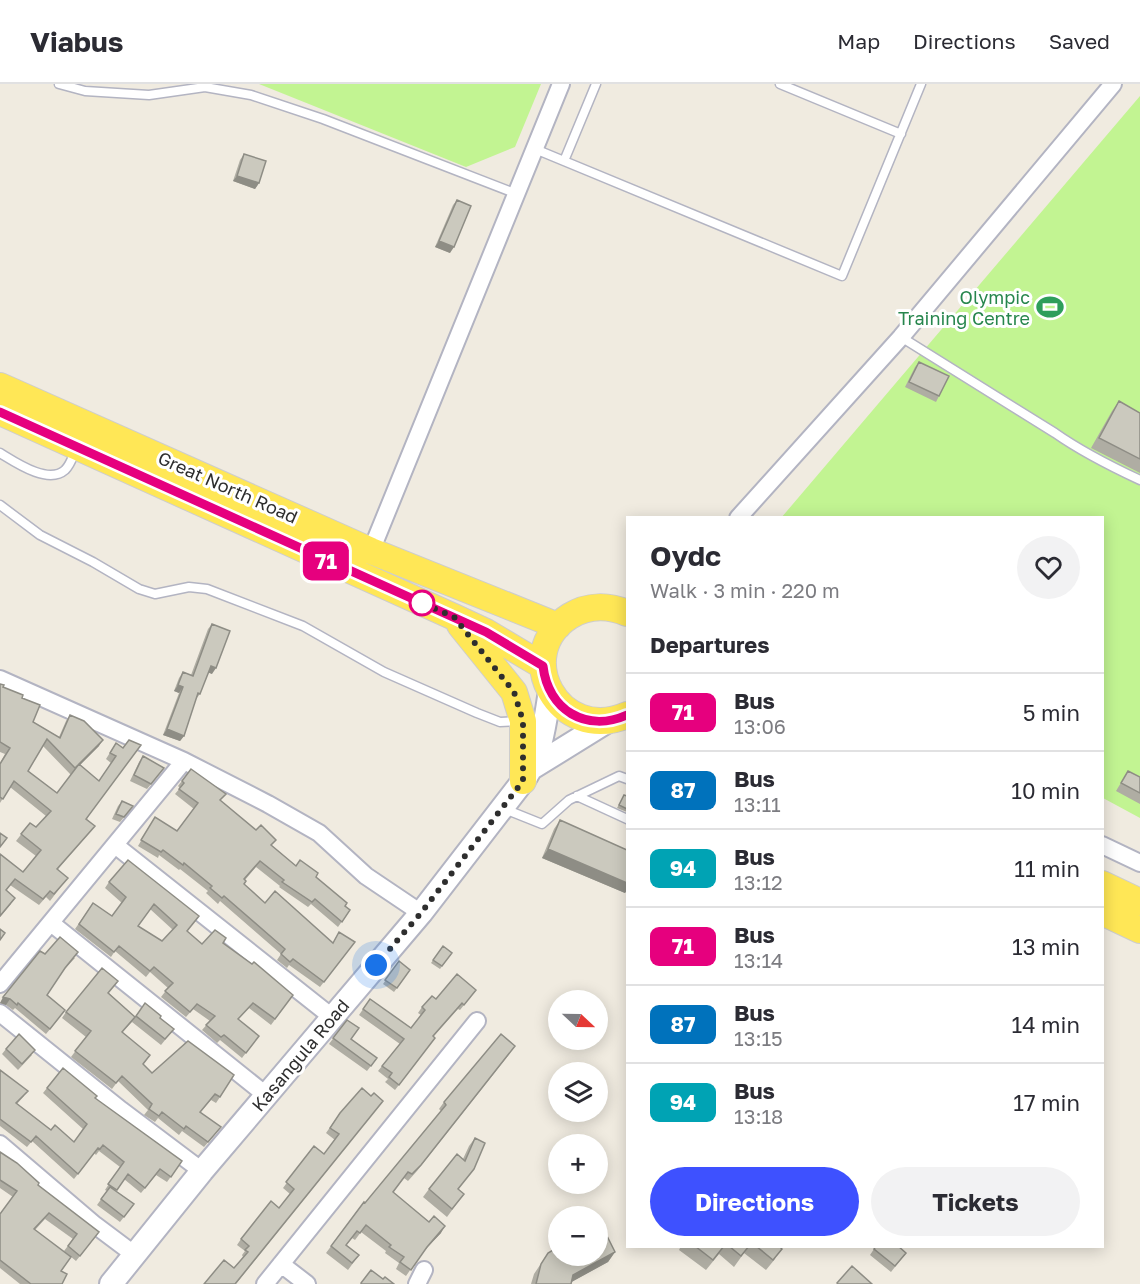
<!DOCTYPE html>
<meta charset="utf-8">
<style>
:root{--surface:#fff;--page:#f2f2f3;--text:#2b2b33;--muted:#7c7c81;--line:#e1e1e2;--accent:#3e51ff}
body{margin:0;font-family:"Golos Text",sans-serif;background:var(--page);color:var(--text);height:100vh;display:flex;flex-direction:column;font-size:22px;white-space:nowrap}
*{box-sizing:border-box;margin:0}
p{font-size:20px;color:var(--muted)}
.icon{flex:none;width:33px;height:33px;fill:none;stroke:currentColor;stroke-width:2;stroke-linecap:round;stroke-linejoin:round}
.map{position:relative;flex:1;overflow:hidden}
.drawer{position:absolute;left:626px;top:432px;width:478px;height:732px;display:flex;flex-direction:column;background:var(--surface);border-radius:0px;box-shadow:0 3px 15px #0003}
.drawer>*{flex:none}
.badge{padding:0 12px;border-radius:9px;font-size:21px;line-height:39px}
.needle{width:39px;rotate:112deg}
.fabs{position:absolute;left:548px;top:906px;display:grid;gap:12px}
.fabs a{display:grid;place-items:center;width:60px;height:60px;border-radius:50%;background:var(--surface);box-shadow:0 3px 15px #0003;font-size:30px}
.you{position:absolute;width:30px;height:30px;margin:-15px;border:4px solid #fff;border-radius:50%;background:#1a73e8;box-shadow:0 0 0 9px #1a73e833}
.map>.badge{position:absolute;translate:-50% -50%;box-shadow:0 0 0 3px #fff}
h2{padding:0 24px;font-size:22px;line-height:54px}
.round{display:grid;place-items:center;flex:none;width:63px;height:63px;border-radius:32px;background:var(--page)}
.summary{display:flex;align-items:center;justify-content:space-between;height:102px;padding:0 24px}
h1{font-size:28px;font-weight:700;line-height:45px}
.primary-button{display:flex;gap:12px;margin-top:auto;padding:12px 24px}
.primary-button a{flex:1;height:69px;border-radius:36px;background:var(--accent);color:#fff;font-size:24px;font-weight:700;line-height:69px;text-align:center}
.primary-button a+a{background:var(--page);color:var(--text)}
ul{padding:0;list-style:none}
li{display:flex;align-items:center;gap:18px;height:78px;padding:0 24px;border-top:2px solid var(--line)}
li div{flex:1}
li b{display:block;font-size:22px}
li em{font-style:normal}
li .badge{min-width:66px;font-weight:700;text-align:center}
header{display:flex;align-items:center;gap:36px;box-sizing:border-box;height:84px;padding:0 30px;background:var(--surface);border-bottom:2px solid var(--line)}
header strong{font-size:28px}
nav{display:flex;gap:33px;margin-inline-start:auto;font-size:21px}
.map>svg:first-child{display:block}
.pitch{fill:#c2f492}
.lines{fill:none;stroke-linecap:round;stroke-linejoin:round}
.service-casing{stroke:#b3b4c2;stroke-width:11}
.minor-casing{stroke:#b3b4c2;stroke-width:20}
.secondary-casing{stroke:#b3b4c2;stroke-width:26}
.primary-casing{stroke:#cdcdcd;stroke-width:28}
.service{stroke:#fff;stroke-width:8}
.minor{stroke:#fff;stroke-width:16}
.secondary{stroke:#fff;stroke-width:22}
.primary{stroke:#ffe756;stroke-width:26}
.wall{fill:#afada3;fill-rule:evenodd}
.shaded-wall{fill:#8e8d85}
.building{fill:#cbc9be;stroke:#8e8d85;stroke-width:1.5;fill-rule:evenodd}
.line-casing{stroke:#fff;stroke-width:14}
.line{stroke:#e6007e;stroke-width:9}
.walk{stroke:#2e2e2e;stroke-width:6;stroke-dasharray:0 10.8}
.stop-dot{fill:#fff;stroke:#e6007e;stroke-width:3}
.labels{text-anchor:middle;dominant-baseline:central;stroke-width:6;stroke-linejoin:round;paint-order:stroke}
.leisure-label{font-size:18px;fill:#27864d;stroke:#fff;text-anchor:end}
.street-label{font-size:18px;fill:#2e2e2e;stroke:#fff}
</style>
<header>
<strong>Viabus</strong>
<nav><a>Map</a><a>Directions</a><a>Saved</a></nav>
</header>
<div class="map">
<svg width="1140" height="1200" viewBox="0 0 1140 1200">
<rect width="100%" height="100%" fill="#f0ebe0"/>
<!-- pitch -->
<path class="pitch" d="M259,0H541L515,63L466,83Z
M1140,12V734L1103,714L1102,434H781Z"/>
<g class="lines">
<defs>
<path id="service" d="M59,0L85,7L149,11L205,3L251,11L323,35L517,110
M596,0L564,77L842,192L921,0
M780,0L901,50
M535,65L564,77
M901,253L1055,349C1082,368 1110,382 1140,396
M0,369C15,378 48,401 65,386C71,380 73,372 76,365
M0,421L40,451L93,478L139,505L155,510L189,503L207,505L303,542L384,588L477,629L500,638L521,637
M577,712L627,735
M502,724L542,740L569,716L619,692L627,695"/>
<path id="minor" d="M738,434L901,253L1113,0
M371,467L561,0
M0,595L184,677L268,720L319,749L366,792L421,829
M115,761L332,933
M1102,761L1140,779
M51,839L266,1011
M0,900L184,677
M0,929L121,1026L202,1087
M0,1060L95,1141L135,1171
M281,1180L307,1200
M265,1200L477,937
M417,1200L424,1186"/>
<path id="secondary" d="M532,684L608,637
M111,1200L202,1087L421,829L523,697C542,672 545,637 550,607"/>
<path id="primary" d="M0,302L371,467L558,542
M0,328L454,533L486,548L543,582
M627,529C608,521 588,521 570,532C510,570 559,661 627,631
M460,541L514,608L523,637V697
M1102,800L1140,818
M1102,828L1140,846"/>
</defs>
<!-- service casing -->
<use href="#service" class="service-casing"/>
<!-- minor casing -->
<use href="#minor" class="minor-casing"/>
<!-- secondary casing -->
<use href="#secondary" class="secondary-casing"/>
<!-- primary casing -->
<use href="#primary" class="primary-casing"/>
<!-- service -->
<use href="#service" class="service"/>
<!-- minor -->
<use href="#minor" class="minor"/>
<!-- secondary -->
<use href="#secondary" class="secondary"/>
<!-- primary -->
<use href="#primary" class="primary"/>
</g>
<!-- wall -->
<path class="wall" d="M244,70L259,99L255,105L233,97L240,76Z
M457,116L450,169L435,163L453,121Z
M919,278L939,312L936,318L905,303L915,283Z
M1119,317L1140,329V389L1091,364L1112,327Z
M212,540V590L208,588L200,610L196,615L184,652L180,657L163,651L179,609L174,607L179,594L183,588L191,591L208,545Z
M0,600L3,603L22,614L33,638L59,653L66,637L70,631L99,662L80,681L99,697L111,679L106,675L116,659L123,664L87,735L90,748L58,785L63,800L50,817L46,813L39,821L10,801L6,806L11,820L0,833V770L23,788L36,772L16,757L30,739L36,743L46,732L10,703L0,719V679L5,670L0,668ZM43,662L71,691L57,709L28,687Z
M143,672L164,684L147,705L130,697L139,678Z
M191,685L220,717L272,762L296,782L316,793L345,822L350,826L338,843L311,820L308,823L279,803L280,802L256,783L245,796L244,800L265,819L333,859L355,858L320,903L289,881L287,884L277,876L281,870L220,817L218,820L206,809L208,807L180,785L179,786L159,771L158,774L138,762L155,733L177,747L194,725L175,710L180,704L178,702Z
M1128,687L1140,693V720L1116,707Z
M624,711L627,712V728L617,724Z
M122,717L129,727L120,738L112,735L118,722Z
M560,736L627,766V806L625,809L542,774L554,745Z
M109,798L199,832L187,847L202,860L226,854L223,859L293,911L271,941L249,924L238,935L255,957L242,974L220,956L217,959L202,946L210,937L193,925L186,933L161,913L168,904L150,888L146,893L115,867L111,873L75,845L93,819L112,832L122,819L105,804ZM150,825L173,846L162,857L138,842Z
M443,862L452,869L440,885L431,879Z
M45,870L75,874L62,888L47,911L61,932L46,950L15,924L13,926L6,921L0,919Z
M399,877L410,886L394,908L383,900Z
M476,906L460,926L458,925L433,953L431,959L395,1006L385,998L388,995L378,987L400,960L359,931L370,915L411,944L421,931L418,929L422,923L436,915Z
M109,909L135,933L145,919L160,934L174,945L161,961L132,938L122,948L146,977L143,980L152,989L188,957L220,1013L216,1019L211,1016L200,1029L216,1049L204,1063L182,1047L179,1051L158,1034L155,1038L144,1031L148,1026L118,997L112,1005L71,973L86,953L62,934L66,928Z
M347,936L351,955L377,974L367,987L329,960Z
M6,965L32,971L18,986L2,970Z
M511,968L417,1087L408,1097L404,1094L393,1108L441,1149L422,1169L406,1192L396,1185L399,1179L385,1169L386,1167L361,1148L355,1156L352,1154L346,1161L359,1171L348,1186L326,1169L364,1118L365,1119L441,1027L439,1025L444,1018Z
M0,986L24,1012L17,1020L51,1046L74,1058L83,1045L43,1009L47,1004L95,1014L182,1077L167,1098L156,1091L141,1109L124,1095L116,1107L134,1120L120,1138L97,1121L107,1107L105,1106L120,1083L99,1067L96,1071L94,1069L74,1095L32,1057L27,1063L0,1042Z
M371,1012L383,1017L236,1200H204L234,1184L243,1173L242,1171L245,1167L237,1161L241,1155L279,1124L290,1110L283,1104L314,1062L324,1070L335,1056L326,1049L340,1029Z
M475,1054L474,1085L458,1105L464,1110L447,1133L423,1113L429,1105L463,1075L469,1062Z
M0,1068L38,1101L99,1148L76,1177L64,1167L73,1155L45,1135L35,1146L61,1187L62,1200H20L0,1184V1130L13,1113L0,1104Z
M681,1162H779L775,1175L766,1186L744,1169L734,1183L719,1170L706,1186L679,1166Z
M876,1162L906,1169L891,1188L870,1171Z
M615,1168L608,1178L571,1198V1200H531L534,1190L548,1169Z"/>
<!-- shaded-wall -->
<path class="shaded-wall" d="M237,92L259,99L255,105L233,97Z
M439,157L454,163L450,169L435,163Z
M211,582L216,584L212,590L207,588Z
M178,601L183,603L179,609L174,607Z
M167,645L184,652L180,657L163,651Z
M103,656L99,662L75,686L79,680Z
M548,765L627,799V806L625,809L542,774Z
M3,913L10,915L6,921L0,919Z
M445,1142L441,1149L422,1169L427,1163Z
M615,1168L608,1178L568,1200L573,1191Z"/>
<!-- building -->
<path class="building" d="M244,70L266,77L259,99L237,92Z
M457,116L471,122L454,163L439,157Z
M919,278L949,292L939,312L909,298Z
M1119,317L1140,329V375L1099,354Z
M212,540L230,547L216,584L211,582L200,610L198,609L184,652L167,645L183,603L178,601L183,588L193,592Z
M0,600L4,601L3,603L23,611L22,614L40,621L33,638L60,654L70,631L84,637L103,656L79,680L99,697L116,672L110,669L116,659L123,664L129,656L141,661L86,735L95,742L57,785L68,794L54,810L50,807L43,815L15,795L6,806L15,814L0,832V770L23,788L41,766L21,750L30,739L36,743L51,727L14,697L3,715L0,713V680L10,664L0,658ZM47,655L75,684L79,680L57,709L28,687Z
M143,672L164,684L151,700L134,691Z
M191,685L226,710L220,716L256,746L261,741L276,756L271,761L296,782L300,776L318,789L316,793L347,819L345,822L350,826L342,838L315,815L312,818L282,798L284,796L260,777L244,795L246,797L244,800L265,819L275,807L333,859L339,848L355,858L324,898L293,875L290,878L281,870L285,865L224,812L222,814L210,804L212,802L184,779L183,781L163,766L161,768L141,756L155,733L177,747L198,719L179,705L184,699L182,697Z
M1128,687L1140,693V709L1121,699Z
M624,711L627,712V725L619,721Z
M122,717L133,722L124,733L116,730Z
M560,736L627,766V799L548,765Z
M0,749L7,754L0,763Z
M128,776L199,832L187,847L202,860L215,846L226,854L223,859L252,880L254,878L293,911L275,935L253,919L238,935L259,952L246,969L224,951L221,953L206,941L215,932L197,920L190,928L165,907L173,899L154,883L150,887L119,862L114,868L79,840L93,819L112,832L126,813L109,798ZM154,820L177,841L162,857L138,842Z
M0,845L5,849L0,856Z
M60,853L78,868L65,884L47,911L65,926L50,945L18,919L17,921L10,915L3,913L40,867L45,870Z
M443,862L452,869L442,882L433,876Z
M399,877L410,886L397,904L385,896Z
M102,884L118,897L108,909L135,933L122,948L150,971L143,980L152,989L188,957L234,991L220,1013L215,1010L200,1028L221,1043L208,1058L186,1042L184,1045L162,1028L159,1032L149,1025L152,1020L122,992L116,999L75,967L91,947L66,928Z
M457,890L476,906L464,921L462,919L433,952L435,954L399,1001L389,993L392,989L382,982L404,955L363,925L370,915L411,944L425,926L422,923L432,912L436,915Z
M145,919L161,932L160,934L174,945L165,955L136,932Z
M347,936L359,944L351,955L377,974L371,982L333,954Z
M19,950L35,966L22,980L6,965Z
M501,950L515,962L421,1081L412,1090L408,1088L393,1108L429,1138L434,1132L445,1142L427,1163L411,1186L400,1178L404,1173L389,1163L391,1161L366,1141L360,1149L357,1147L346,1161L359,1171L352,1179L331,1162L364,1118L365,1119L446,1021L444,1018Z
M63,984L97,1012L95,1014L182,1077L171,1093L160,1085L145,1104L128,1090L117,1106L108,1100L124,1078L103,1061L100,1065L98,1064L78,1090L36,1052L31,1058L0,1035V986L28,1007L16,1019L51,1046L55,1041L74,1058L87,1040L47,1004Z
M362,1004L371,1012L374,1009L383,1017L235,1200H204L224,1176L234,1184L248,1168L245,1166L249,1162L241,1155L271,1117L279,1124L294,1105L286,1098L314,1062L324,1070L339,1050L330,1044L340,1029Z
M475,1054L485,1059L474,1085L458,1105L464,1110L452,1125L429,1105L457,1070L465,1077Z
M0,1068L17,1079L39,1099L38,1101L99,1148L80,1172L68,1162L77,1150L49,1129L34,1145L71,1173L61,1187L67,1190L62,1200H31L0,1176V1130L17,1107L0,1096Z
M110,1103L134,1120L124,1133L101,1115Z
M601,1140L615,1168L573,1191L571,1200H536L541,1180L548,1169L558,1163V1172H597V1142Z
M695,1162H724L713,1176Z
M729,1162H749L741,1172Z
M756,1162H779L782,1165L773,1176Z
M876,1162H898L906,1169L895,1182L874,1165Z
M852,1182L872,1200H838L837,1199Z
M371,1186L383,1195L385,1193L394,1200H361V1199Z"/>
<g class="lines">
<defs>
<path id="line" d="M0,328L486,548L543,582C548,626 586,649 627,631"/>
</defs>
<!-- line casing -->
<use href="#line" class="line-casing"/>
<!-- line -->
<use href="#line" class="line"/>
<!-- walk -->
<path class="walk" d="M376,881L421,829L523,697V637L514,608L454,533L422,519"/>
</g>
<!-- icons -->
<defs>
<symbol id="stadium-bare" viewBox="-9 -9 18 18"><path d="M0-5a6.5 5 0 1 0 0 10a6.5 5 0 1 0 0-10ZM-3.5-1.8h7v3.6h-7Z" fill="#2e9e5b" stroke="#fff" stroke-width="2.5" paint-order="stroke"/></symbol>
</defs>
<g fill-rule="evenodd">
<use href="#stadium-bare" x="1031" y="204" width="38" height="38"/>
</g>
<!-- markers -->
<circle class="stop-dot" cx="422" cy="519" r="12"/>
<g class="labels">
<!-- leisure labels -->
<g class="leisure-label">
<text x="1030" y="213">Olympic<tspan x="1030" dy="21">Training Centre</tspan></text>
</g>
<!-- street labels -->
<g class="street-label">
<text transform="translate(228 403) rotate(24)">Great North Road</text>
<text transform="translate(300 971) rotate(-50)">Kasangula Road</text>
</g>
</g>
</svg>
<div class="fabs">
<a><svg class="needle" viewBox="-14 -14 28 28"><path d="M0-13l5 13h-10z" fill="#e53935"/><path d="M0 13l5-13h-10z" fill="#7c7c81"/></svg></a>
<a><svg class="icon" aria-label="layers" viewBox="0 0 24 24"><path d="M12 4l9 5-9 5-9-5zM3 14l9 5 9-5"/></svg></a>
<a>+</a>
<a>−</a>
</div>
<div class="you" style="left:376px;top:881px"></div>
<b class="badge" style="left:326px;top:477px;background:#e6007e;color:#fff">71</b>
<section class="drawer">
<div class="summary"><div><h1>Oydc</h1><p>Walk · 3 min · 220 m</p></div><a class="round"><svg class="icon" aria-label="heart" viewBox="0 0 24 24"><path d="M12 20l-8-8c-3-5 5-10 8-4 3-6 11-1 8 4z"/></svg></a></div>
<h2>Departures</h2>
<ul>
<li><span class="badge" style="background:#e6007e;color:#fff">71</span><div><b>Bus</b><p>13:06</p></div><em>5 min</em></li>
<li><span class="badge" style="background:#0072bc;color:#fff">87</span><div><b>Bus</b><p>13:11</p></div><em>10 min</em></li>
<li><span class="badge" style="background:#00a3b4;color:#fff">94</span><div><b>Bus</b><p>13:12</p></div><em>11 min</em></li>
<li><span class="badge" style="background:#e6007e;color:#fff">71</span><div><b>Bus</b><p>13:14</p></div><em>13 min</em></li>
<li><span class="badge" style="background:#0072bc;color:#fff">87</span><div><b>Bus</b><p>13:15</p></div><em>14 min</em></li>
<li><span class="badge" style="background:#00a3b4;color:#fff">94</span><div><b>Bus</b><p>13:18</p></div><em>17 min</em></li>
</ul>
<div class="primary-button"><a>Directions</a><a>Tickets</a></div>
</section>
</div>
